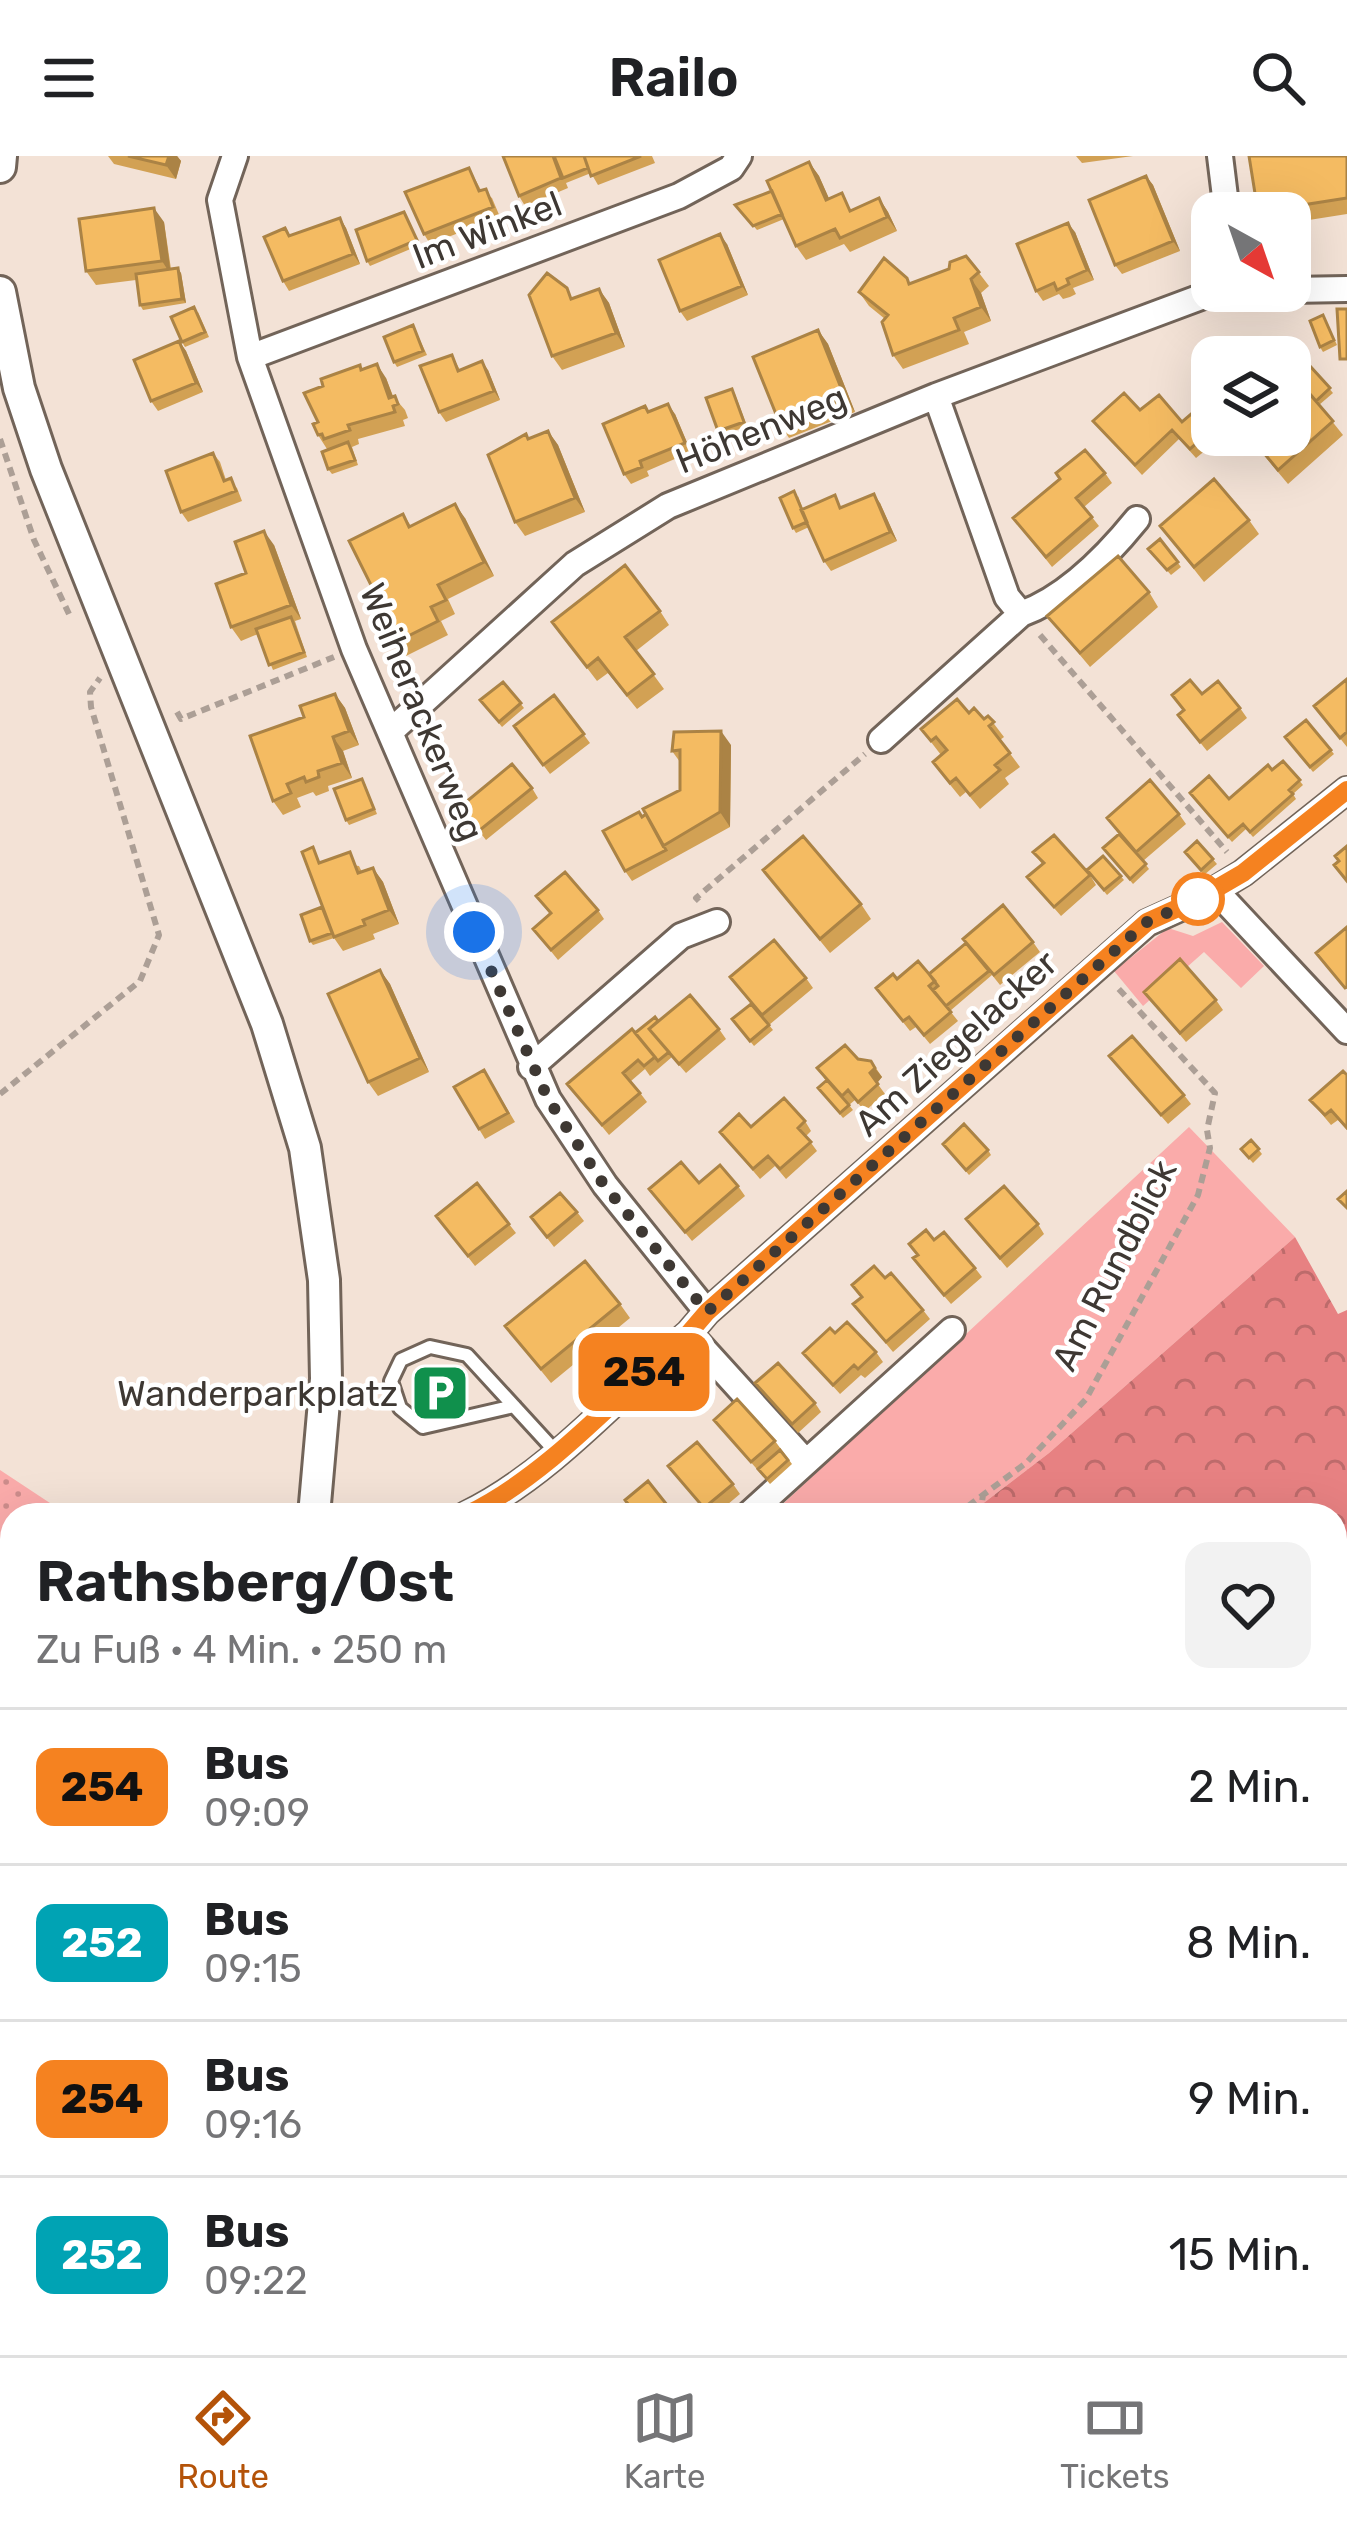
<!DOCTYPE html>
<html lang="de">
<meta charset="utf-8">
<style>
:root{--surface:#fff;--page:#f2f2f2;--text:#202124;--muted:#757577;--line:#e0e0e0;--accent:#b45309}
body{margin:0;font-family:Rubik,sans-serif;background:var(--page);color:var(--text);height:100vh;display:flex;flex-direction:column;font-size:45px;white-space:nowrap}
*{box-sizing:border-box;margin:0}
p{font-size:39px;color:var(--muted)}
.icon{flex:none;width:66px;height:66px;fill:none;stroke:currentColor;stroke-width:2;stroke-linecap:round;stroke-linejoin:round}
.map{position:relative;flex:1;overflow:hidden}
.drawer{position:absolute;left:0px;top:1347px;width:1347px;height:852px;display:flex;flex-direction:column;background:var(--surface);border-radius:36px 36px 0 0;box-shadow:0 12px 48px #0002}
.drawer>*{flex:none}
.badge{padding:0 24px;border-radius:18px;font-size:42px;line-height:78px}
.needle{width:78px;rotate:140deg}
.buttons{position:absolute;left:1191px;top:36px;display:grid;gap:24px}
.buttons a{display:grid;place-items:center;width:120px;height:120px;border-radius:24px;background:var(--surface);box-shadow:0 12px 48px #0002;font-size:60px}
.you{position:absolute;width:60px;height:60px;margin:-30px;border:9px solid #fff;border-radius:50%;background:#1a73e8;box-shadow:0 0 0 18px #1a73e833}
.map>.badge{position:absolute;translate:-50% -50%;box-shadow:0 0 0 6px #fff}
.round{display:grid;place-items:center;flex:none;width:126px;height:126px;border-radius:24px;background:var(--page)}
.headline{display:flex;align-items:center;justify-content:space-between;height:204px;padding:0 36px}
h1{font-size:57px;font-weight:600;line-height:90px}
ul{padding:0;list-style:none}
li{display:flex;align-items:center;gap:36px;height:156px;padding:0 36px;border-top:3px solid var(--line)}
li div{flex:1}
li b{display:block;font-size:45px}
li em{font-style:normal}
li .badge{min-width:132px;font-weight:700;text-align:center}
header{display:flex;justify-content:space-between;align-items:center;height:156px;padding:0 36px;background:var(--surface);font-size:54px;font-weight:600}
.dock{display:flex;justify-content:space-around;align-items:center;height:168px;border-top:3px solid var(--line);background:var(--surface);font-size:33px;color:var(--muted)}
.dock a{display:grid;justify-items:center;gap:6px}
.dock .on{color:var(--accent)}
.map>svg:first-child{display:block}
.green{fill:#faabaa}
.forest{fill:url(#forest-crowns)}
.garden{fill:url(#garden-dots)}
.lines{fill:none;stroke-linecap:round;stroke-linejoin:round}
.service-casing{stroke:#726459;stroke-width:18}
.minor-casing{stroke:#726459;stroke-width:30}
.tertiary-casing{stroke:#726459;stroke-width:36}
.path{stroke:#ac9f96;stroke-width:6;stroke-dasharray:9 6;stroke-linecap:butt}
.service{stroke:#fff;stroke-width:12}
.minor{stroke:#fff;stroke-width:24}
.tertiary{stroke:#fff;stroke-width:30}
.wall{fill:#d2a154}
.shaded-wall{fill:#ab8345}
.building{fill:#f4bb62;stroke:#ab8345;stroke-width:3}
.line-casing{stroke:#fff;stroke-width:27}
.line{stroke:#f58220;stroke-width:18}
.walk{stroke:#3e3833;stroke-width:12;stroke-dasharray:0 21.6}
.stop-dot{fill:#fff;stroke:#f58220;stroke-width:6}
.labels{text-anchor:middle;dominant-baseline:central;stroke-width:9;stroke-linejoin:round;paint-order:stroke}
.street-label{font-size:36px;fill:#3e3833;stroke:#fff}
.poi-label{font-size:36px;fill:#3e3833;stroke:#fff;text-anchor:end}
</style>
<header><svg class="icon" aria-label="menu" viewBox="0 0 24 24"><path d="M4 6h16M4 12h16M4 18h16"/></svg>Railo<svg class="icon" aria-label="search" viewBox="0 0 24 24"><circle cx="10" cy="10" r="6"/><path d="M15 15l6 6"/></svg></header>
<div class="map">
<svg width="1347" height="2199" viewBox="0 0 1347 2199">
<defs>
<pattern id="forest-crowns" width="20" height="18" patternUnits="userSpaceOnUse" patternTransform="scale(3)"><rect width="20" height="18" fill="#e78182"/><path d="M2 6a3 3 0 1 1 6 0M12 15a3 3 0 1 1 6 0" fill="none" stroke="#bd6b6b"/></pattern>
<pattern id="garden-dots" width="8" height="8" patternUnits="userSpaceOnUse" patternTransform="scale(3)"><rect width="8" height="8" fill="#faabaa"/><path d="M2 2h.1M6 6h.1" fill="none" stroke="#cc8c8b" stroke-width="1.8" stroke-linecap="round"/></pattern>
</defs>
<rect width="100%" height="100%" fill="#f3e2d6"/>
<!-- green -->
<path class="green" d="M1222,766L1264,810L1241,832L1204,796L1143,850L1114,815L1168,772L1193,780Z
M1189,971L1295,1081L1049,1297L968,1359H771Z
M364,2187H520L533,2199H375Z"/>
<!-- forest -->
<path class="forest" d="M1295,1081L1338,1158L1347,1154V2199H533L520,2187H1335V1359H968L1049,1297Z"/>
<!-- garden -->
<path class="garden" d="M0,1314L56,1351L53,1359H12V1453L0,1445Z"/>
<g class="lines">
<defs>
<path id="service" d="M514,1250L423,1271L400,1252L391,1225L401,1204L430,1191L467,1199L556,1296"/>
<path id="minor" d="M235,0L220,44L250,201L354,493L548,943L605,1029L707,1156
M1220,0L1227,57
M1290,134L1347,133
M250,201L679,40L731,12L739,0
M1021,458C1066,442 1107,400 1137,363
M390,576L575,408L668,350L936,240L1217,135
M881,584L1021,458L1007,441L936,240
M1215,734L1347,875
M531,911L681,780L717,766
M689,1177L806,1306
M466,1359C548,1320 620,1237 689,1177L707,1156L1147,767L1200,743L1243,717L1347,634
M748,1359L952,1174"/>
<path id="tertiary" d="M0,11L1,0
M0,136L19,232L46,313L267,868L305,992L324,1124L326,1223L314,1359
M364,2187L375,2199"/>
</defs>
<!-- service casing -->
<use href="#service" class="service-casing"/>
<!-- minor casing -->
<use href="#minor" class="minor-casing"/>
<!-- tertiary casing -->
<use href="#tertiary" class="tertiary-casing"/>
<!-- path -->
<path class="path" d="M0,283L34,384L69,458
M1040,479L1227,696
M177,556L181,563L334,501
M699,745L696,742L865,598
M0,938L140,825L159,779L91,551L90,536L100,522
M956,1359L1026,1307L1086,1243L1198,1039L1210,992L1207,974L1215,937L1116,830
M980,1359L983,1339
M1347,1621L1335,1642L1347,1651
M1335,2058L1347,2050
M837,2187L842,2199
M1199,2187L1204,2199
M243,2199L247,2187"/>
<!-- service -->
<use href="#service" class="service"/>
<!-- minor -->
<use href="#minor" class="minor"/>
<!-- tertiary -->
<use href="#tertiary" class="tertiary"/>
</g>
<!-- wall -->
<path class="wall" d="M108,0H177L181,5L176,23L114,8Z
M503,0H652L655,7L598,29L591,17L566,27L568,32L525,50L519,40Z
M1076,0H1133L1082,7Z
M1249,0H1347V58L1290,67V57H1258Z
M809,6L819,20L829,43L853,54L879,42L888,56L897,75L850,96L844,88L806,104L796,90L784,63L757,74L735,49L772,35Z
M469,12L481,34L492,42L500,61L430,88L424,78Z
M1146,20L1153,29L1180,95L1122,118L1115,109Z
M404,56L420,89L370,110L367,105Z
M340,62L346,72L360,108L289,135L283,125L290,79Z
M164,66L171,113L181,117L186,147L143,154L140,149L136,124L96,129L86,115Z
M1075,76L1094,124L1073,132L1076,138L1070,141L1063,143L1059,138L1043,145L1036,135Z
M727,88L748,139L687,165L680,155Z
M966,100L989,130L981,137L991,165L964,176L969,188L903,213L893,199L885,163L869,150L859,136L911,127L949,113Z
M599,133L609,147L625,191L562,214L552,200L574,142Z
M198,156L209,181L185,191L182,186Z
M1323,159L1337,189L1323,196L1320,191Z
M413,169L427,199L397,211L394,206Z
M818,174L828,188L855,256L789,282L780,268Z
M179,185L186,195L203,236L158,255L151,245Z
M452,199L460,214H488L500,244L446,266L439,256Z
M360,209L363,213L386,222L393,240L405,254L408,262L403,264L405,270L358,283L359,288L352,291L358,309L332,318L328,313L327,293L318,279L323,230Z
M1310,210L1333,237L1319,249L1343,279L1288,328L1247,279H1290L1297,223Z
M735,238L747,270L722,280L718,275Z
M1204,247L1212,259V279H1221L1222,281L1196,302L1179,283L1142,319L1093,265L1140,254L1182,266Z
M645,250L649,256L675,258L691,296L647,315L649,320L631,328L624,318Z
M548,275L558,289L585,356L525,380L515,366L529,282Z
M213,297L220,306L226,324L237,332L242,345L188,366L181,356Z
M1105,317L1112,327L1084,351L1099,370L1052,411L1013,362Z
M798,340L803,353L880,347L897,385L831,415L824,405L809,371L796,377L793,372Z
M403,358L411,370L465,362L494,420L448,443L455,458L441,465L448,479L402,502L392,488L379,445Z
M1249,364L1259,378L1204,426L1160,370Z
M1160,383L1181,411L1171,419L1148,393Z
M274,389L301,463L295,465L307,501L273,514L258,478L241,485L231,471L246,417Z
M1149,436L1158,451L1090,511L1047,460Z
M660,455L669,469L636,495L664,533L637,553L608,517L597,525L552,466Z
M1347,523V591L1314,550Z
M503,526L524,552L502,571L480,544Z
M335,538L345,552L359,589L343,595L352,622L328,630L329,635L316,640L313,636L297,642L301,651L283,659L273,645L304,561Z
M554,539L590,587L550,618L514,570Z
M1172,539L1240,552L1247,562L1207,595L1178,559L1184,554Z
M969,557L984,563L988,560L1004,581L1000,584L1020,611L1005,622L1009,628L980,653L966,636L960,641L943,620L933,606L941,599L921,573Z
M1306,564L1334,598L1313,616L1285,581Z
M731,589L730,671L632,725L625,715L642,661L680,634V606L672,595Z
M1283,605L1303,629L1293,638L1296,643L1253,681L1246,673L1232,686L1193,642L1229,643Z
M365,628L377,658L349,669L346,664Z
M532,632L538,642L486,684L460,651Z
M1179,658L1186,668L1143,705L1149,713L1133,728L1103,692L1119,678L1107,662Z
M1197,685L1217,708L1204,719L1185,696Z
M1033,696L1090,719L1096,729L1061,760L1027,721L1042,708Z
M1103,700L1124,724L1107,739L1087,714Z
M323,705L359,710L362,716L373,712L383,726L399,768L373,778L375,783L343,795L334,782L313,789L310,785L322,751Z
M763,714L861,748L871,763L830,797Z
M536,740L598,754L604,763L558,804L533,773L550,758Z
M1033,786L1040,796L1000,829L992,819L950,855L958,865L930,888L916,871L910,875L876,832L897,823L929,818Z
M380,814L390,828L429,916L378,940L368,926Z
M730,821L806,822L813,832L769,869L773,874L754,890L732,863L751,848Z
M1144,836L1216,844L1223,854L1186,886Z
M658,865L719,873L726,883L686,917L672,901L650,920L645,913L631,925L647,946L609,979L567,928L635,877Z
M1109,900L1184,939L1191,948L1168,968Z
M858,903L871,905L882,921L877,927L885,938L865,955L855,944L849,949L853,954L843,962L818,932L826,925L817,912Z
M484,914L515,966L485,983L479,973Z
M1347,919V974L1338,964L1331,969L1310,944Z
M805,965L811,975L806,980L817,995L786,1023L775,1010L760,1023L720,976Z
M1251,984L1262,998L1253,1007L1244,997Z
M946,992L988,994L991,999L969,1019Z
M477,1027L516,1077L475,1110L436,1060Z
M699,1027L738,1030L745,1040L692,1085L649,1033Z
M577,1056L584,1065L554,1091L531,1061Z
M966,1063L1038,1068L1044,1078L1007,1112Z
M934,1084L975,1112L982,1121L951,1148L920,1112L913,1102L917,1099L909,1088Z
M885,1122L923,1154L930,1163L893,1196L853,1148L861,1141L852,1129Z
M620,1148L630,1162L551,1227L505,1170Z
M835,1177L876,1196L883,1206L865,1222L861,1219L840,1238L803,1197Z
M755,1227L815,1247L821,1256L798,1277Z
M714,1264L775,1285L792,1308L770,1328Z
M668,1310L733,1328L740,1338L715,1359H709Z"/>
<!-- shaded-wall -->
<path class="shaded-wall" d="M169,0H177L181,5L176,23L166,9Z
M809,6L819,20L836,58L826,44Z
M1146,20L1153,29L1180,95L1173,85Z
M879,42L888,56L897,75L887,61Z
M154,52L164,66L171,119L162,105Z
M340,62L346,72L360,108L353,98Z
M1068,67L1075,76L1094,124L1087,114Z
M720,78L727,88L748,139L742,130Z
M178,112L181,117L186,147L182,143Z
M971,123L981,137L991,165L981,151Z
M599,133L609,147L625,191L616,177Z
M818,174L828,188L855,256L845,242Z
M179,185L186,195L203,236L196,227Z
M482,205L488,214L500,244L494,235Z
M377,208L386,222L396,249L389,242Z
M668,248L675,258L691,296L685,287Z
M548,275L558,289L585,356L575,342Z
M874,338L880,347L897,385L890,376Z
M455,348L465,362L494,420L484,406Z
M264,375L274,389L301,463L291,449Z
M335,538L345,552L359,589L349,575Z
M721,575L731,589L730,671L720,656Z
M333,581L343,595L352,622L342,607Z
M373,712L383,726L399,768L389,754Z
M380,814L390,828L429,916L420,902Z
M875,912L882,921L877,927L870,917Z"/>
<!-- building -->
<path class="building" d="M128,0H169L166,9Z
M503,0H553L561,22L519,40Z
M554,0H584L588,12L563,22Z
M584,0H641L591,20Z
M1249,0H1347V42L1258,56Z
M809,6L826,44L842,37L850,55L879,42L887,61L840,82L835,73L796,90L767,25Z
M469,12L479,35L486,33L493,51L424,78L405,36Z
M1146,20L1173,85L1115,109L1089,44Z
M772,35L782,58L753,70L735,49Z
M154,52L162,105L86,115L79,63Z
M404,56L417,84L367,105L356,74Z
M340,62L353,98L283,125L264,81L285,72L289,80Z
M1068,67L1087,114L1067,123L1069,128L1057,134L1054,127L1036,135L1017,88Z
M720,78L742,130L680,155L659,104Z
M966,100L979,116L971,123L981,151L954,162L959,174L893,199L882,166L888,159L859,136L884,102L907,122L909,128L949,113L950,106Z
M178,112L182,143L140,149L136,118Z
M547,117L567,132L571,143L599,133L616,177L552,200L529,139Z
M194,151L205,176L182,186L171,161Z
M1337,153H1347V203H1340Z
M1323,159L1334,184L1320,191L1310,165Z
M413,169L423,195L394,206L384,181Z
M818,174L845,242L780,268L753,201Z
M179,185L196,227L151,245L134,204Z
M452,199L458,215L482,205L494,235L439,256L420,210Z
M377,208L389,242L395,240L398,248L393,250L395,256L348,269L350,274L324,283L322,278L318,279L313,268L318,266L304,237L323,230L321,223L360,209L361,214Z
M1310,210L1330,232L1316,245L1297,223Z
M1295,221L1333,265L1278,314L1249,279H1290V225Z
M732,233L744,266L718,275L706,242Z
M1124,237L1140,254L1159,239L1182,266L1204,247L1212,265V274L1190,293L1172,274L1135,309L1093,265Z
M668,248L685,287L640,305L642,311L624,318L603,268L645,250L648,256Z
M548,275L575,342L515,366L488,299L526,278L528,283Z
M348,286L355,304L328,313L322,296Z
M1085,294L1105,317L1076,342L1092,361L1046,401L1013,362L1060,323L1056,317Z
M213,297L224,325L231,322L236,335L181,356L166,315Z
M1214,323L1249,364L1194,411L1160,370Z
M794,335L807,366L793,372L780,342Z
M874,338L890,376L824,405L801,354L835,339L840,352Z
M455,348L484,406L438,429L446,444L431,451L438,465L392,488L373,448L379,445L349,385L403,358L409,371Z
M264,375L291,449L231,471L216,428L246,417L235,386Z
M1160,383L1178,406L1167,414L1148,393Z
M1118,400L1149,436L1080,497L1047,460Z
M625,409L660,455L625,481L654,518L627,539L598,502L587,511L552,466Z
M291,461L304,496L269,509L256,473Z
M1347,523V576L1340,582L1314,550Z
M1190,524L1202,538L1218,525L1240,552L1200,586L1178,559L1184,554L1172,539Z
M503,526L521,547L499,566L480,544Z
M335,538L349,575L333,581L342,607L318,615L319,621L306,626L304,621L287,628L291,637L273,645L250,580L304,561L300,550Z
M554,539L584,578L543,609L514,570Z
M957,543L969,557L974,552L984,563L988,560L994,566L989,570L1010,597L995,609L1000,614L970,639L956,622L950,627L933,606L947,594L936,581L931,585L921,573Z
M1306,564L1331,594L1310,611L1285,581Z
M721,575L720,656L663,690L643,653L680,634V594L672,595L674,576Z
M1283,605L1300,624L1289,634L1293,638L1250,676L1243,668L1228,681L1190,637L1209,620L1229,643L1268,609L1272,614Z
M512,608L532,632L480,674L460,651Z
M362,623L374,653L346,664L334,633Z
M1150,624L1179,658L1136,696L1107,662Z
M639,656L642,661L646,658L666,694L625,715L603,675Z
M1119,678L1146,708L1130,723L1103,692Z
M1054,679L1090,719L1054,751L1027,721L1044,707L1033,696Z
M803,680L861,748L820,783L763,714Z
M1197,685L1213,703L1201,714L1185,696Z
M1347,690V725L1334,709L1339,705L1335,700Z
M313,691L319,707L350,696L358,717L373,712L389,754L363,764L365,769L334,781L302,696Z
M1103,700L1121,720L1104,734L1087,714Z
M565,716L598,754L551,794L533,773L551,757L536,740Z
M1003,749L1033,786L994,819L963,783Z
M322,751L332,777L310,785L301,759Z
M1347,771V831L1345,832L1316,797Z
M774,784L806,822L762,859L730,821Z
M966,787L989,815L946,850L933,834L938,830L929,818Z
M1180,803L1216,844L1180,877L1144,836Z
M918,805L935,825L929,830L951,856L924,879L909,861L903,865L876,832L893,818L897,823Z
M380,814L420,902L368,926L328,838Z
M690,839L719,873L679,908L649,873Z
M751,848L769,869L750,885L732,863Z
M655,861L658,865L649,873L669,896L658,905L635,877Z
M632,873L655,901L644,910L638,904L623,917L640,937L602,969L567,928Z
M1132,880L1184,939L1161,959L1109,900Z
M845,889L858,903L871,905L875,912L870,917L878,928L858,946L848,934L842,940L817,912Z
M484,914L508,957L479,973L454,931Z
M1343,915L1347,919V972L1331,954L1325,959L1310,944Z
M827,924L849,949L840,957L818,932Z
M784,942L805,965L798,972L811,986L780,1013L768,1000L753,1013L720,976L739,958L751,971Z
M964,968L988,994L966,1014L943,988Z
M1251,984L1259,993L1249,1002L1241,993Z
M681,1006L699,1027L720,1009L738,1030L685,1076L649,1033Z
M477,1027L509,1068L468,1100L436,1060Z
M1004,1030L1038,1068L1000,1102L966,1063Z
M1347,1035V1052L1338,1043Z
M560,1037L577,1056L547,1081L531,1061Z
M926,1074L934,1084L944,1076L975,1112L944,1139L913,1102L918,1099L909,1088Z
M585,1105L620,1148L541,1213L505,1170Z
M874,1110L885,1122L891,1117L923,1154L886,1186L853,1148L862,1141L852,1129Z
M847,1166L876,1196L858,1213L854,1209L833,1229L803,1197L830,1172L835,1177Z
M778,1207L815,1247L792,1268L755,1227Z
M737,1243L775,1285L751,1306L714,1264Z
M697,1286L733,1328L704,1352L668,1310Z
M780,1294L788,1304L767,1323L758,1313Z
M648,1325L675,1359H636L625,1344Z"/>
<g class="lines">
<defs>
<path id="line" d="M466,1359C548,1320 620,1237 689,1177L707,1156L1147,766L1200,742L1243,717L1347,634"/>
</defs>
<!-- line casing -->
<use href="#line" class="line-casing"/>
<!-- line -->
<use href="#line" class="line"/>
<!-- walk -->
<path class="walk" d="M474,776L548,943L604,1029L707,1156L1147,766L1198,743"/>
</g>
<!-- icons -->
<defs>
<symbol id="parking-square" viewBox="-11 -11 22 22"><rect x="-9" y="-9" width="18" height="18" rx="4" fill="#10904c" stroke="#fff"/><path d="M-3.5-5.5H1a3.5 3.5 0 0 1 0 7H-1V5.5H-3.5ZM-1-3.4V-.6H.8a1.4 1.4 0 0 0 0-2.8Z" fill="#fff"/></symbol>
</defs>
<g fill-rule="evenodd">
<use href="#parking-square" x="407" y="1204" width="66" height="66"/>
</g>
<!-- markers -->
<circle class="stop-dot" cx="1198" cy="743" r="24"/>
<g class="labels">
<!-- street labels -->
<g class="street-label">
<text transform="translate(487 74) rotate(-21)">Im Winkel</text>
<text transform="translate(761 273) rotate(-22)">Höhenweg</text>
<text transform="translate(422 556) rotate(68)">Weiherackerweg</text>
<text transform="translate(956 887) rotate(-42)">Am Ziegelacker</text>
<text transform="translate(1114 1109) rotate(-63)">Am Rundblick</text>
</g>
<!-- poi labels -->
<g class="poi-label">
<text x="398" y="1237">Wanderparkplatz</text>
</g>
</g>
</svg>
<div class="buttons">
<a><svg class="needle" viewBox="-14 -14 28 28"><path d="M0-13l5 13h-10z" fill="#e53935"/><path d="M0 13l5-13h-10z" fill="#757577"/></svg></a>
<a><svg class="icon" aria-label="layers" viewBox="0 0 24 24"><path d="M12 4l9 5-9 5-9-5zM3 14l9 5 9-5"/></svg></a>
</div>
<div class="you" style="left:474px;top:776px"></div>
<b class="badge" style="left:644px;top:1216px;background:#f58220;color:#111">254</b>
<section class="drawer">
<div class="headline"><div><h1>Rathsberg/Ost</h1><p>Zu Fuß · 4 Min. · 250 m</p></div><a class="round"><svg class="icon" aria-label="heart" viewBox="0 0 24 24"><path d="M12 20l-8-8c-3-5 5-10 8-4 3-6 11-1 8 4z"/></svg></a></div>
<ul>
<li><span class="badge" style="background:#f58220;color:#111">254</span><div><b>Bus</b><p>09:09</p></div><em>2 Min.</em></li>
<li><span class="badge" style="background:#00a3b4;color:#fff">252</span><div><b>Bus</b><p>09:15</p></div><em>8 Min.</em></li>
<li><span class="badge" style="background:#f58220;color:#111">254</span><div><b>Bus</b><p>09:16</p></div><em>9 Min.</em></li>
<li><span class="badge" style="background:#00a3b4;color:#fff">252</span><div><b>Bus</b><p>09:22</p></div><em>15 Min.</em></li>
</ul>
</section>
</div>
<nav class="dock">
<a class="on"><svg class="icon" aria-label="directions" viewBox="0 0 24 24"><path d="M12 3l9 9-9 9-9-9zM9 14v-3h6M13 9l2 2-2 2"/></svg>Route</a>
<a><svg class="icon" aria-label="map" viewBox="0 0 24 24"><path d="M3 6l6-2 6 2 6-2v14l-6 2-6-2-6 2zM9 4v14M15 6v14"/></svg>Karte</a>
<a><svg class="icon" aria-label="tickets" viewBox="0 0 24 24"><path d="M3 7h18v10H3zM15 7v10"/></svg>Tickets</a>
</nav>
